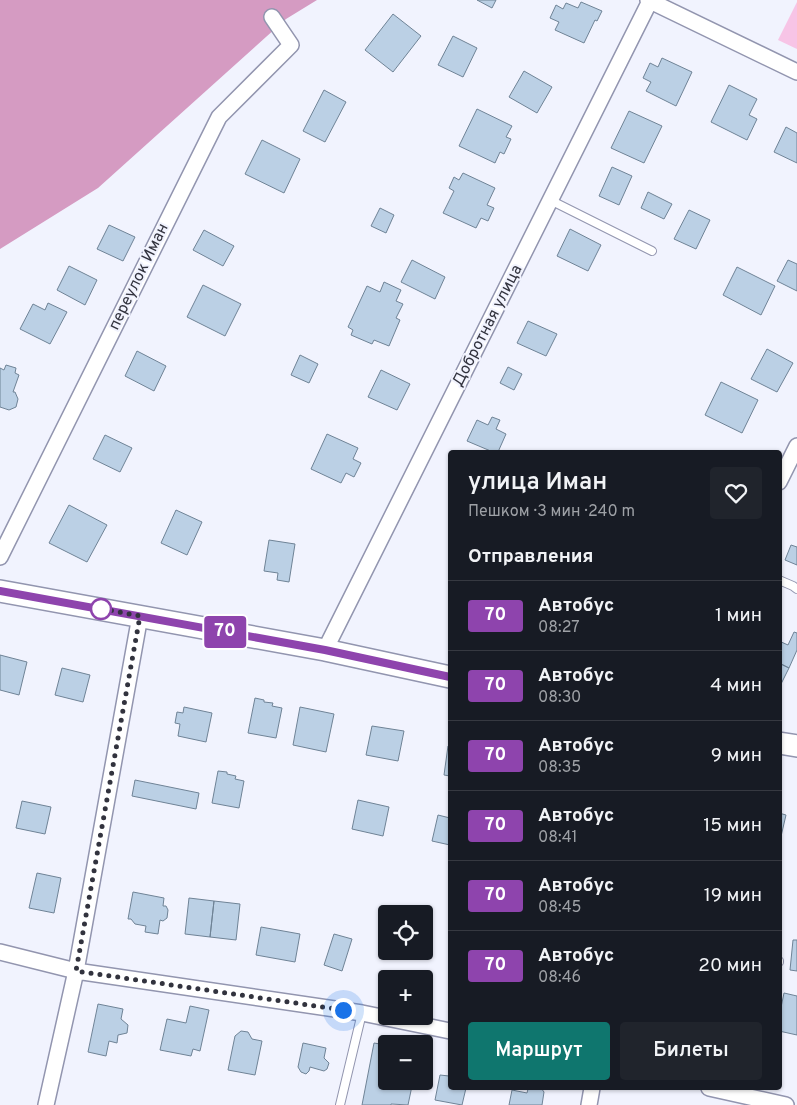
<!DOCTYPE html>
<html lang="ru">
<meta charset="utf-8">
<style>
:root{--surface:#171b24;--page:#20242c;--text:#f1f3f6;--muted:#9ea1a6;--line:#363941;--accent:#0f766e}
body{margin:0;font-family:Overpass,sans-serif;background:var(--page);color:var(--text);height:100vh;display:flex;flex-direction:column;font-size:19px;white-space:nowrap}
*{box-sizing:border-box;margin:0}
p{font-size:16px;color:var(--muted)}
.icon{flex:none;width:28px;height:28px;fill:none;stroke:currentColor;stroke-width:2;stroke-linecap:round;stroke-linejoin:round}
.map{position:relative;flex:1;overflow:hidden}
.sheet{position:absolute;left:448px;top:450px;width:334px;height:640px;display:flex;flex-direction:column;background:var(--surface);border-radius:5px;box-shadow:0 1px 4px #0004}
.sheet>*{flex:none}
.badge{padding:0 10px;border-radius:4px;font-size:18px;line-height:32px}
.buttons{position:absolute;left:378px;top:905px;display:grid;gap:10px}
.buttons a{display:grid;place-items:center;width:55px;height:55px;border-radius:5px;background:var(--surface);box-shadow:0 1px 4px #0004;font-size:25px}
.you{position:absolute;width:25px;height:25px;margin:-12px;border:4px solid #fff;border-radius:50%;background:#1a73e8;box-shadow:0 0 0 8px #1a73e833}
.map>.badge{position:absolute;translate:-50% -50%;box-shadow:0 0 0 2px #fff}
h2{padding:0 20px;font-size:19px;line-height:45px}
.round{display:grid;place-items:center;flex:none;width:52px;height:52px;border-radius:5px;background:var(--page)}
.head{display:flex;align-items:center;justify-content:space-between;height:85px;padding:0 20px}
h1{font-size:24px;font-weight:600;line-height:38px}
.button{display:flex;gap:10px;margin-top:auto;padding:10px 20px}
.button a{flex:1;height:58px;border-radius:5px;background:var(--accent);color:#fff;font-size:20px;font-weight:600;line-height:58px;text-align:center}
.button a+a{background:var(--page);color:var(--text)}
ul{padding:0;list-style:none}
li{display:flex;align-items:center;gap:15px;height:70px;padding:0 20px;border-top:1px solid var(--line)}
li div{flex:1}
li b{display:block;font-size:19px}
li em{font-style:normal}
li .badge{min-width:55px;font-weight:700;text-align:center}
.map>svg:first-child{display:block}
.green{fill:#f7c4e6}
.forest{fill:#d59bc2}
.building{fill:#bbd0e5;stroke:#6f8396}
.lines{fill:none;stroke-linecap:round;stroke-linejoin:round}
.lane-casing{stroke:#9295af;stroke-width:10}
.street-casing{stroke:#9295af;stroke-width:18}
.secondary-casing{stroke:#9295af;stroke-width:24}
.lane{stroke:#fff;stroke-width:8}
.street{stroke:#fff;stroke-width:15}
.secondary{stroke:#fff;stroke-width:21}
.line-casing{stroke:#fff;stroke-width:11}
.line{stroke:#8e44ad;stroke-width:8}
.walk{stroke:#32333e;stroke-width:5;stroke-dasharray:0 9}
.stop-dot{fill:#fff;stroke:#8e44ad;stroke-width:2.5}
.labels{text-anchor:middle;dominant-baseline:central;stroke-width:4;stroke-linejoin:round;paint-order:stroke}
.street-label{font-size:16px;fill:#32333e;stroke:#f1f3fe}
</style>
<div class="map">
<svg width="797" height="1105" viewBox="0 0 797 1105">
<rect width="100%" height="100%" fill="#f1f3fe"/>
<!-- green -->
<path class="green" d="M797,2V49L778,40Z"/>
<!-- forest -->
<path class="forest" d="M0,0H317L286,19L98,188L0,249Z"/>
<!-- building -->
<path class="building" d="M477,0H496L492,8Z
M581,2L602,11L597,21L595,20L584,43L555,30L559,22L550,18L556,5L563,9L566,3L578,8Z
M393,14L421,36L393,72L365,50Z
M453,36L477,48L463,77L438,65Z
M662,58L692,72L676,106L646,91L651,82L643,78L650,63L658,67Z
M524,71L552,87L537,113L509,97Z
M729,85L757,99L749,115L757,119L747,140L711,122Z
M324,90L346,102L325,142L303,131Z
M477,109L512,126L506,137L511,139L504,154L500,152L495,163L459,146Z
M629,111L662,126L644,163L611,148Z
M786,127L797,133V163L774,152Z
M262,140L300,159L284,193L245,174Z
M612,167L632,176L619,205L599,196Z
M463,173L495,188L487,205L494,208L488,221L481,218L476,228L443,213L454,191L449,188L454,177L459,180Z
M648,192L672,204L664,219L641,208Z
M380,208L394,215L386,233L371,226Z
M689,210L710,220L696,249L674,239Z
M109,225L135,237L123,261L97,249Z
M570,229L601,245L588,271L557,256Z
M204,230L234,246L223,266L193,250Z
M412,260L445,277L435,299L401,282Z
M788,260L797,264V291L777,281Z
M69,266L97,280L85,305L57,290Z
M737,267L775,286L761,315L723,295Z
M384,282L401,290L396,301L403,304L396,318L400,320L389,346L374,340L372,344L351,335L353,330L348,327L367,286L380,292Z
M203,285L241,304L225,336L187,317Z
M48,303L67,312L50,344L20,329L33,304L45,310Z
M528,321L557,334L546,356L517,343Z
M767,349L793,363L777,392L751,379Z
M137,351L166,366L154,391L125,376Z
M300,355L318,364L309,383L291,375Z
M6,365L16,368L15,373L19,375L13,392H15L18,399L16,407L9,410L0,407V368L4,370Z
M508,367L522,374L514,390L500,383Z
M381,370L410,384L397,410L368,397Z
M721,382L758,400L742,433L705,415Z
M492,417L500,420L496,429L506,434L498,452H493L467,441L477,420L488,425Z
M327,434L358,448L353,459L361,463L354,477L346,473L341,483L311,469Z
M105,435L132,448L120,472L93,459Z
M69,505L107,525L87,562L49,543Z
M176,510L202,522L187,555L161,543Z
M269,540L295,544L289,582L277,580L278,573L264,571Z
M791,545L797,547V565L785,560Z
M794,632L797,633V650L789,668L779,663V641L788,645Z
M0,655L27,662L19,695L0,690Z
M779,663L789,668L779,688Z
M62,668L90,675L83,702L55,695Z
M255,698L264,700V702L273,703L272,706L282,708L276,738L248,733Z
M184,707L212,713L206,742L178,736L180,724L175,723L177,712L183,713Z
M300,707L334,714L326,752L293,745Z
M372,726L404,731L398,761L366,755Z
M448,746L450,747V776L444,775Z
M218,771L227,772V774L236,776L235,779L244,781L239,808L212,803Z
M135,780L199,793L196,809L132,796Z
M358,800L389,807L383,836L352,829Z
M22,801L51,807L45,834L16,828Z
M779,813L786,815L779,845Z
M438,815L450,818V845L432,841Z
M37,873L61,878L54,913L29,908Z
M133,892L164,898L163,906H166L168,910L167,918L163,921L160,920L158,934L145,932L146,926L135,924L131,919H128Z
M189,898L214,901L210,937L185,934Z
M214,901L240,904L236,940L210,937Z
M392,910L412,914H391Z
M424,916L430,917L424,945Z
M261,927L300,934L295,962L256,955Z
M334,934L352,939L342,971L324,965Z
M793,940H797V971L790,970Z
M784,993L797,996V1035L779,1031V1017Z
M98,1004L123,1009L121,1019L128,1025L127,1033L118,1035L117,1043L109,1041L106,1056L88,1052Z
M190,1006L209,1010L200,1051L193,1049L191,1056L160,1050L167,1019L186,1023Z
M241,1031L248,1032L252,1039L262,1041L255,1075L228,1070L235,1036Z
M303,1043L326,1048L324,1058L329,1063L327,1069L324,1071L310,1067L309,1071L306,1074L301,1072L298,1067Z
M374,1043L386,1045V1059L385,1067H386V1081H413L408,1105L391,1104V1105H362Z
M450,1073V1088H466L462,1105L435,1100L440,1075L449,1076Z
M530,1088H541L544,1092L542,1105H509L512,1090L527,1093L528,1089Z"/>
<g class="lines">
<defs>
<path id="lane" d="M550,200L652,251
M779,580L793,586L797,589
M779,962V961
M340,1105L362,1013"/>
<path id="street" d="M648,0L797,72
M779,482L797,446
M0,557L219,117L291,45L272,17
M325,650L650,1
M0,952L76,971L362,1013L450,1031
M709,1088L786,1105
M46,1105L76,971L140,616
M589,1105L592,1088"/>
<path id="secondary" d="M0,591L325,650L450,677
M779,743L797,746"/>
</defs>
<!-- lane casing -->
<use href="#lane" class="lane-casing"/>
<!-- street casing -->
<use href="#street" class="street-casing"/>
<!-- secondary casing -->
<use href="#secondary" class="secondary-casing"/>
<!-- lane -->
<use href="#lane" class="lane"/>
<!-- street -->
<use href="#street" class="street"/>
<!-- secondary -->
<use href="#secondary" class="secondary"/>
</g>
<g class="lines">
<defs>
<path id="line" d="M0,591L325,650L450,677"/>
</defs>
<!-- line casing -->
<use href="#line" class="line-casing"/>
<!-- line -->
<use href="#line" class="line"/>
<!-- walk -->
<path class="walk" d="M101,609L93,607L140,616L76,971L343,1010"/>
</g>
<!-- markers -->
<circle class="stop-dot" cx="101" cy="609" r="10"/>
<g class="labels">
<!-- street labels -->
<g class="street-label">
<text transform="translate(139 277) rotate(-64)">переулок Иман</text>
<text transform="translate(488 326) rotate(-63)">Добротная улица</text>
</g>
</g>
</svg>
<div class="buttons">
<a><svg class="icon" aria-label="locate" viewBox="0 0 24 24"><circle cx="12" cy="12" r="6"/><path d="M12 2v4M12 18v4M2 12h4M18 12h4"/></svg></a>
<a>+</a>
<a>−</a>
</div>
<div class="you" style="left:343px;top:1010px"></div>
<b class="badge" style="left:225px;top:632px;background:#8e44ad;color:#fff">70</b>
<section class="sheet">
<div class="head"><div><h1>улица Иман</h1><p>Пешком · 3 мин · 240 m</p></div><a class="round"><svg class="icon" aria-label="heart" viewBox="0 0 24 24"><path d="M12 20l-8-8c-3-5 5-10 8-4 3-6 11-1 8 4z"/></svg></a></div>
<h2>Отправления</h2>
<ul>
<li><span class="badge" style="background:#8e44ad;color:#fff">70</span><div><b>Автобус</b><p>08:27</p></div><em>1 мин</em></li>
<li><span class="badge" style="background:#8e44ad;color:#fff">70</span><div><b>Автобус</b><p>08:30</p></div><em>4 мин</em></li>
<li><span class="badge" style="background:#8e44ad;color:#fff">70</span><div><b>Автобус</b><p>08:35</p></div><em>9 мин</em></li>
<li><span class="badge" style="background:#8e44ad;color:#fff">70</span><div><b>Автобус</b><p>08:41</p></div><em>15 мин</em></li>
<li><span class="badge" style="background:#8e44ad;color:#fff">70</span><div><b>Автобус</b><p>08:45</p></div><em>19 мин</em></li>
<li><span class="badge" style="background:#8e44ad;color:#fff">70</span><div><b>Автобус</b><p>08:46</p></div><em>20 мин</em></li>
</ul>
<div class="button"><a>Маршрут</a><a>Билеты</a></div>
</section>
</div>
